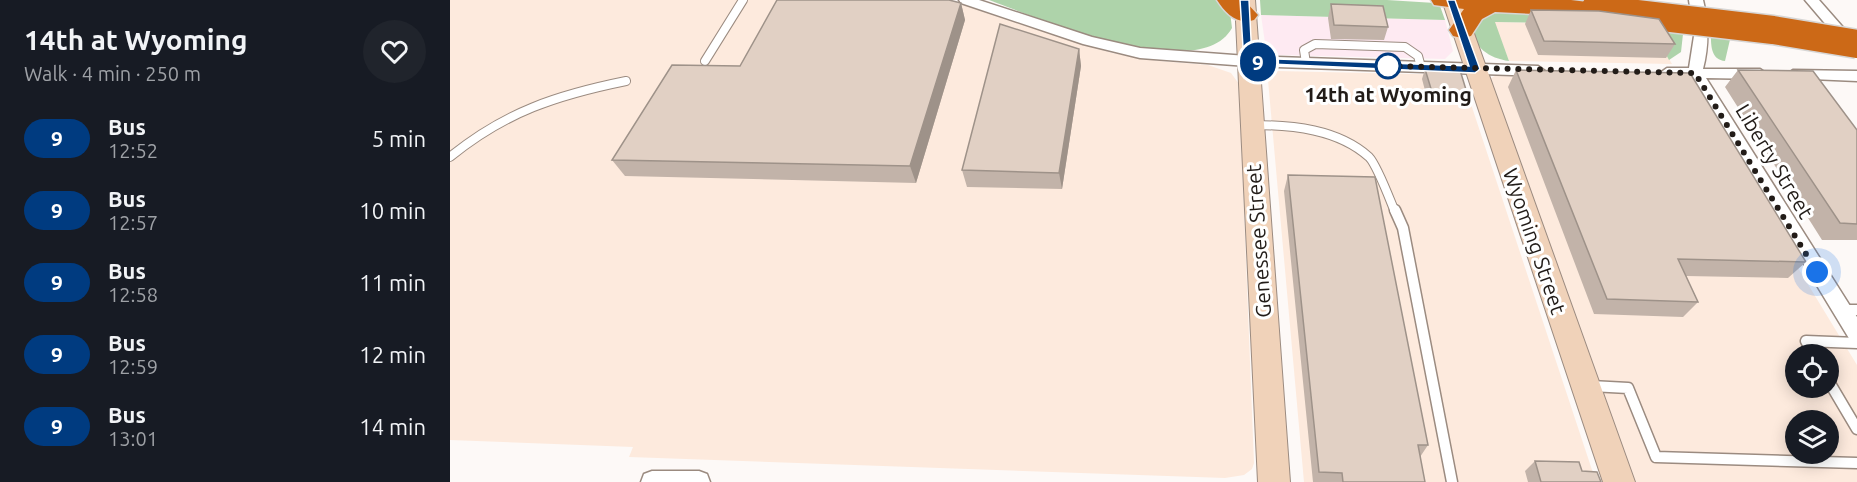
<!DOCTYPE html>
<meta charset="utf-8">
<style>
:root{--surface:#171b24;--page:#20242c;--text:#f1f3f6;--muted:#9ea1a6}
body{margin:0;font-family:Ubuntu,sans-serif;background:var(--page);color:var(--text);height:100vh;display:flex;flex-direction:column;font-size:22px;white-space:nowrap}
*{box-sizing:border-box;margin:0}
p{font-size:20px;color:var(--muted)}
.icon{flex:none;width:33px;height:33px;fill:none;stroke:currentColor;stroke-width:2;stroke-linecap:round;stroke-linejoin:round}
.map{position:relative;flex:1;overflow:hidden}
.panel{display:flex;flex-direction:column;background:var(--surface);width:450px}
.panel>*{flex:none}
.badge{padding:0 12px;border-radius:20px;font-size:21px;line-height:39px}
.buttons{position:absolute;left:1335px;top:344px;display:grid;gap:12px}
.buttons a{display:grid;place-items:center;width:54px;height:54px;border-radius:50%;background:var(--surface);box-shadow:0 3px 15px #0003;font-size:30px}
.you{position:absolute;width:30px;height:30px;margin:-15px;border:4px solid #fff;border-radius:50%;background:#1a73e8;box-shadow:0 0 0 9px #1a73e833}
.map>.badge{position:absolute;translate:-50% -50%;box-shadow:0 0 0 3px #fff}
.round{display:grid;place-items:center;flex:none;width:63px;height:63px;border-radius:32px;background:var(--page)}
.summary{display:flex;align-items:center;justify-content:space-between;height:102px;padding:0 24px}
h1{font-size:28px;font-weight:700;line-height:45px}
ul{padding:0;list-style:none}
li{display:flex;align-items:center;gap:18px;height:72px;padding:0 24px}
li div{flex:1}
li b{display:block;font-size:22px}
li em{font-style:normal}
li .badge{min-width:66px;font-weight:700;text-align:center}
main{display:flex;flex:1;min-height:0}
.map>svg:first-child{display:block}
.commercial{fill:#feeaf2}
.built{fill:#fdeadd;fill-rule:evenodd}
.green{fill:#aed3aa}
.lines{fill:none;stroke-linecap:round;stroke-linejoin:round}
.lane-far1-casing{stroke:#9b8b80;stroke-width:10}
.lane-casing{stroke:#9b8b80;stroke-width:13}
.street-casing{stroke:#9b8b80;stroke-width:3}
.secondary-casing{stroke:#9b8b80;stroke-width:2}
.highway-casing{stroke:#d7d6d5;stroke-width:3}
.lane-far1{stroke:#fff;stroke-width:8}
.lane{stroke:#fff;stroke-width:10}
.street{fill:#fff;fill-rule:evenodd}
.secondary{fill:#f0d2b9;fill-rule:evenodd}
.highway{fill:#cc6917;fill-rule:evenodd}
.highway-bridge-casing{stroke:#d7d6d5;stroke-width:31;stroke-linecap:butt}
.highway-bridge{stroke:#cc6917;stroke-width:28}
.wall{fill:#c2b3a9}
.shaded-wall{fill:#9e9289}
.building{fill:#e1d0c4;stroke:#9e9289;stroke-width:1.5}
.line{fill:#003b80;stroke:#fff;stroke-width:1.5}
.walk{stroke:#221c18;stroke-width:6;stroke-dasharray:0 10.8}
.stop-dot{fill:#fff;stroke:#003b80;stroke-width:3}
.labels{text-anchor:middle;dominant-baseline:central;stroke-width:6;stroke-linejoin:round;paint-order:stroke}
.stop-label{font-size:21px;font-weight:bold;fill:#221c18;stroke:#fff}
.street-label{font-size:21px;fill:#221c18;stroke:#fff}
</style>
<main>
<section class="panel">
<div class="summary"><div><h1>14th at Wyoming</h1><p>Walk · 4 min · 250 m</p></div><a class="round"><svg class="icon" aria-label="heart" viewBox="0 0 24 24"><path d="M12 20l-8-8c-3-5 5-10 8-4 3-6 11-1 8 4z"/></svg></a></div>
<ul>
<li><span class="badge" style="background:#003b80;color:#fff">9</span><div><b>Bus</b><p>12:52</p></div><em>5 min</em></li>
<li><span class="badge" style="background:#003b80;color:#fff">9</span><div><b>Bus</b><p>12:57</p></div><em>10 min</em></li>
<li><span class="badge" style="background:#003b80;color:#fff">9</span><div><b>Bus</b><p>12:58</p></div><em>11 min</em></li>
<li><span class="badge" style="background:#003b80;color:#fff">9</span><div><b>Bus</b><p>12:59</p></div><em>12 min</em></li>
<li><span class="badge" style="background:#003b80;color:#fff">9</span><div><b>Bus</b><p>13:01</p></div><em>14 min</em></li>
</ul>
</section>
<div class="map">
<svg width="1407" height="482" viewBox="0 0 1407 482">
<rect width="100%" height="100%" fill="#fdf9f7"/>
<!-- commercial -->
<path class="commercial" d="M811,15L995,20L1003,51L995,59L828,55L822,53L815,43Z"/>
<!-- built -->
<path class="built" d="M0,0H498L662,53L710,61L758,65L781,73L789,84L804,463L802,469L794,475L775,478L179,457L183,447L0,440Z
M1044,22L1200,25L1222,64L1059,61Z
M827,71L1007,75L1013,80L1146,482H854L818,80L820,74Z
M1045,76L1228,80L1238,87L1407,365V482H1184L1039,79ZM1346,354H1378V387H1346ZM1346,420H1378V453H1346Z"/>
<!-- green -->
<path class="green" d="M539,0H770L780,12L782,28C749,87 586,17 539,0Z
M810,0H937L985,3L990,6L995,20L811,15Z
M1045,10L1234,25L1231,52L1219,60L1200,25L1045,22L1059,61C1038,58 1021,46 1023,24Z
M1261,28L1282,31L1275,61C1259,60 1261,41 1261,28Z"/>
<g class="lines">
<defs>
<path id="lane-far1" d="M255,61L293,0
M856,63L854,50L865,44L955,47L968,56L971,67
M803,125C842,125 888,129 919,157C927,165 940,200 945,212
M0,157C55,112 107,95 176,81"/>
<path id="lane" d="M945,210L953,228L1002,482
M1391,310H1407
M1363,354L1356,341L1407,343
M1378,380L1407,429
M1141,386L1178,388L1206,457L1407,463"/>
<path id="street" d="M509,0H529L642,37L690,48L797,56L1088,66L1095,71L1088,76L797,66L690,58L633,44L511,3Z
M1239,0H1253C1259,24 1259,45 1253,69H1310L1317,74L1310,79L1256,78L1407,317V342L1400,340L1241,78H1217L1210,73L1217,68H1239L1244,36Z
M1355,0H1369L1405,41L1407,44L1405,47H1395Z
M1343,70L1407,71V81L1338,78L1336,75Z
M202,471H249L257,474L260,482H191L194,474Z"/>
<path id="secondary" d="M785,0H805L840,482H808Z
M992,0H1012L1185,482H1153Z"/>
<path id="highway" d="M767,0H794L808,15L804,20C787,25 776,14 767,0Z
M981,0H1121L1154,4L1158,9L1154,14L1145,17L1045,12L1032,19L1021,36L1012,38L1003,36L999,30L1014,9L984,5Z"/>
</defs>
<!-- lane-far1 casing -->
<use href="#lane-far1" class="lane-far1-casing"/>
<!-- lane casing -->
<use href="#lane" class="lane-casing"/>
<!-- street casing -->
<use href="#street" class="street-casing"/>
<!-- secondary casing -->
<use href="#secondary" class="secondary-casing"/>
<!-- highway casing -->
<use href="#highway" class="highway-casing"/>
<!-- lane-far1 -->
<use href="#lane-far1" class="lane-far1"/>
<!-- lane -->
<use href="#lane" class="lane"/>
<!-- street -->
<use href="#street" class="street"/>
<!-- secondary -->
<use href="#secondary" class="secondary"/>
<!-- highway -->
<use href="#highway" class="highway"/>
<defs>
<path id="highway-bridge" d="M1145,9L1323,30L1407,44"/>
</defs>
<!-- highway-bridge casing -->
<use href="#highway-bridge" class="highway-bridge-casing"/>
<!-- highway-bridge -->
<use href="#highway-bridge" class="highway-bridge"/>
</g>
<!-- wall -->
<path class="wall" d="M511,3L515,20L466,183L175,176L162,160L290,66Z
M881,4L938,27L934,40L881,39L878,18Z
M1081,10L1225,44L1216,58L1088,55L1075,24Z
M629,49L631,66L612,189L517,187L512,170Z
M975,69L1017,93L1013,103L978,102L972,79Z
M1066,70L1356,262L1338,278L1236,276L1248,302L1233,317L1144,314L1058,87Z
M1288,70L1407,130V240H1372L1275,87Z
M838,175L978,445L970,457L975,482H863L834,191Z
M1085,461L1132,471L1151,482H1078L1075,471Z"/>
<!-- shaded-wall -->
<path class="shaded-wall" d="M511,3L515,20L466,183L460,166Z
M629,49L631,66L612,189L609,173Z"/>
<!-- building -->
<path class="building" d="M327,0H499L511,3L460,166L162,160L222,65L290,66Z
M881,4L933,6L938,27L884,25Z
M1081,10L1149,11L1209,19L1225,44L1094,41Z
M550,24L629,49L609,173L512,170Z
M975,69L1010,70L1017,93L982,92Z
M1066,70L1240,73L1356,262L1228,259L1248,302L1157,299Z
M1288,70L1363,71L1407,130V224L1390,223Z
M838,175L925,177L978,445H968L975,482H893L892,473L869,472Z
M1085,461L1129,462L1132,471L1147,472L1151,482H1091Z"/>
<!-- line -->
<path class="line" d="M790,0H799L802,58L1019,66L997,0H1005L1030,69L1025,73L794,63Z"/>
<g class="lines">
<!-- walk -->
<path class="walk" d="M938,66H933L1245,73L1367,272"/>
</g>
<!-- markers -->
<circle class="stop-dot" cx="938" cy="66" r="12"/>
<g class="labels">
<!-- stop labels -->
<g class="stop-label">
<text x="938" y="94">14th at Wyoming</text>
</g>
<!-- street labels -->
<g class="street-label">
<text transform="translate(1325 161) rotate(59)">Liberty Street</text>
<text transform="translate(808 241) rotate(-94)">Genessee Street</text>
<text transform="translate(1085 241) rotate(71)">Wyoming Street</text>
</g>
</g>
</svg>
<div class="buttons">
<a><svg class="icon" aria-label="locate" viewBox="0 0 24 24"><circle cx="12" cy="12" r="6"/><path d="M12 2v4M12 18v4M2 12h4M18 12h4"/></svg></a>
<a><svg class="icon" aria-label="layers" viewBox="0 0 24 24"><path d="M12 4l9 5-9 5-9-5zM3 14l9 5 9-5"/></svg></a>
</div>
<div class="you" style="left:1367px;top:272px"></div>
<b class="badge" style="left:808px;top:62px;background:#003b80;color:#fff">9</b>
</div>
</main>
